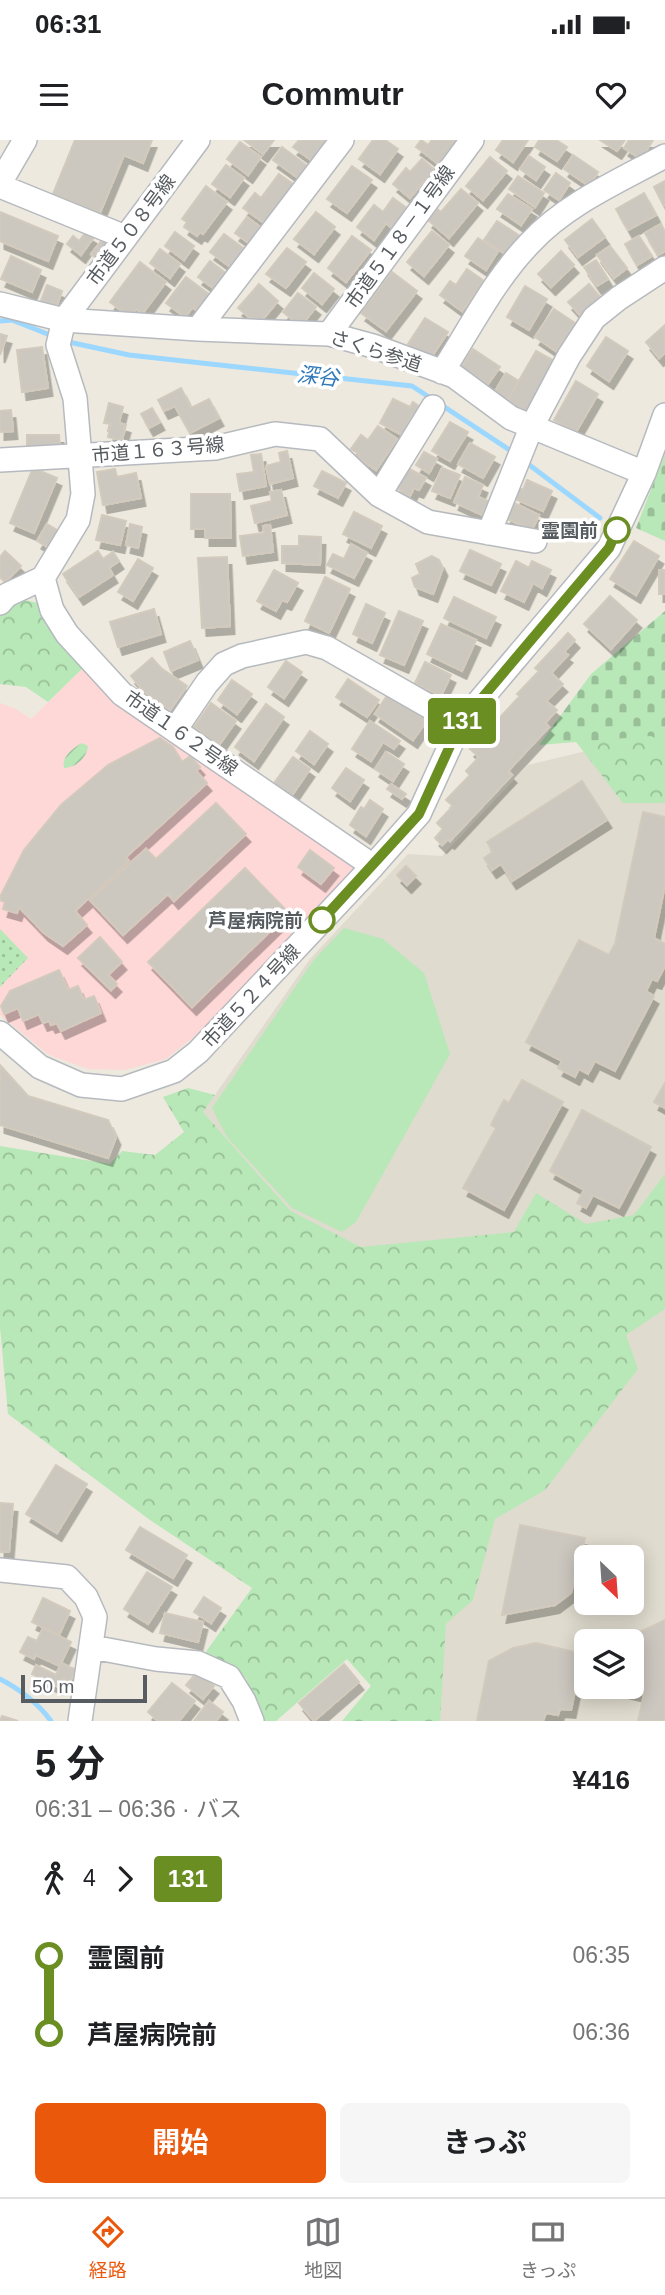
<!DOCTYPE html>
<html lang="ja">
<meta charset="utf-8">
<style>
:root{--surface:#fff;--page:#f6f6f6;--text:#202124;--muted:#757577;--line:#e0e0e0;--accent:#ea580c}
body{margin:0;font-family:Helvetica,"Noto Sans JP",sans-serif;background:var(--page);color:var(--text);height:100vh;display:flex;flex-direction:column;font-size:26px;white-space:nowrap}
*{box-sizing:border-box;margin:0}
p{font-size:23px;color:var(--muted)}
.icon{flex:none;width:38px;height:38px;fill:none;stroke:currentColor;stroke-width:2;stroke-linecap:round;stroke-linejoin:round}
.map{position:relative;height:1581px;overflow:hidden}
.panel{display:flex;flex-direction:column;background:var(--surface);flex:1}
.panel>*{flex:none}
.badge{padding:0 14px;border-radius:5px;font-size:24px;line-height:46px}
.needle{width:46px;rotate:155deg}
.fabs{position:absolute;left:574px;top:1405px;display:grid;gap:14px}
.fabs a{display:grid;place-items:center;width:70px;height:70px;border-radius:10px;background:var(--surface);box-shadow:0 4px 18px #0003;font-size:35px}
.scale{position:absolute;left:21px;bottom:18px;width:126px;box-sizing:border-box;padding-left:7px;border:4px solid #575c61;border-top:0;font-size:19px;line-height:24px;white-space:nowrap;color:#575c61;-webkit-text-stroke:5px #fff;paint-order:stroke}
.map>.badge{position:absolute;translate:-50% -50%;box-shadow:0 0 0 4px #fff}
.legs{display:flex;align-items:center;gap:10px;height:77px;padding:0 35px;font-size:23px}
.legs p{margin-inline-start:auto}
.head{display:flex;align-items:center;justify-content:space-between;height:119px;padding:0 35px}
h1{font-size:38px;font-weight:700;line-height:52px}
.button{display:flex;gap:14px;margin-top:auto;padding:14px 35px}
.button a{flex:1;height:80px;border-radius:10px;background:var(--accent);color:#fff;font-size:28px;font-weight:700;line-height:80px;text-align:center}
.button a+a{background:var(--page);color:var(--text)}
ul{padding:0 35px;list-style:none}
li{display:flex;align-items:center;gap:24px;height:77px;font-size:26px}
li i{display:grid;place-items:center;width:10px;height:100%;margin:0 9px;background:currentColor}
li i::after{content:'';width:18px;height:18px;margin:-9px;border:5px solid;border-radius:50%;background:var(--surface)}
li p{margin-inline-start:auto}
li:first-child i{background:linear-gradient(#0000 50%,currentColor 0)}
li:last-child i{background:linear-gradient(currentColor 50%,#0000 0)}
.status{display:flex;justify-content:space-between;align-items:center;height:49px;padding:0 35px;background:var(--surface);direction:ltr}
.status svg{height:19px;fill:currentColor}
header{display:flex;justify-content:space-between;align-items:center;height:91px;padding:0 35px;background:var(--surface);font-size:32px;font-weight:700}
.menu{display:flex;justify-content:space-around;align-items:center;height:98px;border-top:2px solid var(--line);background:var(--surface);font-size:19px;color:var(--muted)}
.menu a{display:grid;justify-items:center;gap:4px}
.menu .active{color:var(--accent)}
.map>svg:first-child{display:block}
.education{fill:#dfdbce;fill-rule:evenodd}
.medical{fill:#fed8d6}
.forest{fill:url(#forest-crowns)}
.cemetery{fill:url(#cemetery-stones)}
.park{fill:url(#park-dots)}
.garden{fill:url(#garden-furrows)}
.pitch{fill:#b8e8b7}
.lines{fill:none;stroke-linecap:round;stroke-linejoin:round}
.stream{stroke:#9bd7ff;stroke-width:5}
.building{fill:#ccc7bf;stroke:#d2cabc;stroke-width:2;filter:url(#shadow)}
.minor-casing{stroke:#b6babf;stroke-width:26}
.minor{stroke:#fff;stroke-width:23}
.line-1-casing{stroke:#fff;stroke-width:16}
.line-1{stroke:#6b8e23;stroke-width:10}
.stop-1-dot{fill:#fff;stroke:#6b8e23;stroke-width:3.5}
.labels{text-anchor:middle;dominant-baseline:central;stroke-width:7;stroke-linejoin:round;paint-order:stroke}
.street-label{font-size:19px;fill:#575c61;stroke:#fff}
.stop-label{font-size:19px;font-weight:bold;fill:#575c61;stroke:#fff;text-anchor:end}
.water-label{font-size:21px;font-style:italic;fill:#3078ba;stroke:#fff}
</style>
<div class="status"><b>06:31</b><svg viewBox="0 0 49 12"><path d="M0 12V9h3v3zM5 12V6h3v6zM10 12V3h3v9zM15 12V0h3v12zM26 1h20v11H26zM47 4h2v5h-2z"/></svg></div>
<header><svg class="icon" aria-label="menu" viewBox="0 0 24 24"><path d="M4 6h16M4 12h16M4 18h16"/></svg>Commutr<svg class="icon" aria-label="heart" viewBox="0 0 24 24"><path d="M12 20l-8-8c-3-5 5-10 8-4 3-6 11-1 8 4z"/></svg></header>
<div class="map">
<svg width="665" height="1581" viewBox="0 0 665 1581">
<defs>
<pattern id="forest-crowns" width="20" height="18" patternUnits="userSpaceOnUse" patternTransform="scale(1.75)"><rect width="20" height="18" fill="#b8e8b7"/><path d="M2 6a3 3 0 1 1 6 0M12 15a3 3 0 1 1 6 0" fill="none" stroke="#98bf98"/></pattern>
<pattern id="cemetery-stones" width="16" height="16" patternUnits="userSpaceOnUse" patternTransform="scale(1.75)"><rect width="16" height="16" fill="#b8e8b7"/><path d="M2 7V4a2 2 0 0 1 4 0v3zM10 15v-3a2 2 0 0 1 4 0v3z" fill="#98bf98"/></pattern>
<pattern id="park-dots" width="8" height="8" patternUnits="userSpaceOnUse" patternTransform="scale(1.75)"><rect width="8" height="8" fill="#b8e8b7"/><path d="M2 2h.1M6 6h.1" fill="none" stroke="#98bf98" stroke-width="1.8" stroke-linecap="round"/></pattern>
<pattern id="garden-furrows" width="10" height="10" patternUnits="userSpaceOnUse" patternTransform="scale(1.75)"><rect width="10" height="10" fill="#b8e8b7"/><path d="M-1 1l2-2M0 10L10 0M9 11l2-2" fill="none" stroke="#98bf98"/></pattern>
<filter id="shadow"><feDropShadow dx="4.5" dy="8" stdDeviation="0" flood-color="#0004"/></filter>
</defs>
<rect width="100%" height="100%" fill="#ede9de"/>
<!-- education -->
<path class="education" d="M590,610L665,645V1106L361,1107L292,1072L203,972L310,819L408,714L442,716L528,625Z
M665,1142V1581H436L455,1395ZM586,1418H632V1463H586ZM586,1502H632V1547H586Z"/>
<!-- medical -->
<path class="medical" d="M84,527L352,722L353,729L200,892L166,919L124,930L88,929L49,915L0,875V563L16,569L31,579Z"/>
<!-- forest -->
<path class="forest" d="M24,460L44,464L45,484L84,527L48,562L26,547L0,544V476L11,465Z
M630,565L665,580V663H623L576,602Z
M188,948L215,955L203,972L291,1071L361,1107L514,1092L536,1053L586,1084L634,1075L665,1034V1169L626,1195L638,1229L545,1350L495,1379L473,1460L446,1484L440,1581H342L371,1546L347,1519L276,1581H262L246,1538L205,1513L252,1448L150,1380L8,1274L0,1187V1006L110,1024L122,1011L155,1015L184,992L163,957Z"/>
<!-- cemetery -->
<path class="cemetery" d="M665,314V401L636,388Z
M665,471V603L651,596L539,605L591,534Z"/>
<!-- park -->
<path class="park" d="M0,789L28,818L0,847Z"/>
<!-- garden -->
<path class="garden" d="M82,603L88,606C87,617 76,628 64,628C61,617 73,608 82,603Z"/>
<!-- pitch -->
<path class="pitch" d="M344,788L383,799L424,833L450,914L356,1082L342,1092L292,1068L227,997L212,968L313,821Z"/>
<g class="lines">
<!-- stream -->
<path class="stream" d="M0,181L12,180L55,197
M64,201L129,215L412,246L432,259
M440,264L514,313
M524,321L600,378
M0,1539C21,1550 37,1562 51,1581"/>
</g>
<!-- building -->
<path class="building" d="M75,0H152L143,23L124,15L100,73L53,54Z
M244,0H274L263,14Z
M299,0H324L330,4L315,23L293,7Z
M373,0H385L398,9L380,34L359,19Z
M421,0L428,5L423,12L416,7Z
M432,0H461L441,26L423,12Z
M503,0H528L513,22L496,10Z
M539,0H556L567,7L557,21L535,7Z
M600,0H625L617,11Z
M629,0H653L641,19L624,8Z
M240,2L261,17L248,35L227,19Z
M282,7L310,28L301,40L273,20Z
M573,15L598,32L589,46L564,29Z
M529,16L545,27L536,40L520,29Z
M490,17L507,31L483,60L466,46Z
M422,19L436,31L425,44L423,42L410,58L393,44L406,28L410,32Z
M226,25L244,38L230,57L212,44Z
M352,26L372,40L347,73L327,59Z
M556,33L570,43L559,60L544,50Z
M279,34L296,46L267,85L243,68L255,53L261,58Z
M518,36L544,53L535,67L509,49Z
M665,41V66H664L654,47Z
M206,46L227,62L203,94L200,92L197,96L184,87L187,82L182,79Z
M461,49L478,63L449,98L428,80L437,69L441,72Z
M644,53L656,75L628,90L616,69Z
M508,54L532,69L521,85L497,69Z
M393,58L408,69L393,89L386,83L374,100L357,87L374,65L383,72Z
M0,72L58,96L48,121L0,101Z
M316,72L335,87L314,114L294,99Z
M247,77L264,90L253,106L235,93Z
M592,79L605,97L578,117L565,100Z
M497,81L520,96L507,115L484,100Z
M661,84L665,92V111L658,115L645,93Z
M432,91L449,105L424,136L407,122Z
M86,92L94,97L81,115L67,104L73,96L79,101Z
M175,92L194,106L184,120L165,106Z
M224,94L246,110L232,128L210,112Z
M352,96L371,110L346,142L328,128Z
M639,96L652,116L637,125L625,104Z
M478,98L498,111L486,130L465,116Z
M102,100L111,107L100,121L91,114Z
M610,106L627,128L614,138L597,115Z
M287,108L306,122L286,148L266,134Z
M160,109L180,124L170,138L150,123Z
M561,111L574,125L551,147L538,134Z
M11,116L41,130L32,152L1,139Z
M596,120L608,139L597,146L584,127Z
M210,121L227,134L216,150L198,137Z
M140,122L166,142L142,174L136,169L130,177L110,162Z
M467,129L484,141L462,171L440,155L450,141L456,145Z
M392,132L417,151L386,191L361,173Z
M314,133L334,149L322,164L302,148Z
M186,137L210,155L198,172L193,167L185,177L166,163Z
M259,144L278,161L258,185L238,168Z
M589,144L601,158L581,176L568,162Z
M47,145L62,151L56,168L40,163Z
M525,146L547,159L529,190L507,177Z
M298,153L316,167L301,186L283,172Z
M554,169L575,183L556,211L535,197Z
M425,178L448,192L431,218L408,204Z
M664,186L665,213L659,218L646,202Z
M0,194L7,196L0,215Z
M606,197L628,211L609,241L587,226Z
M42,207L48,248L22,252L17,210Z
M473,209L500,227L488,244L461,227Z
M536,211L556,222L526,274L506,263Z
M506,233L519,241L506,263L493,255Z
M576,241L598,254L576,292L554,280Z
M181,248L191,268L209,259L219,278L190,293L175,266L164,271L158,260Z
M393,259L410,267L413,262L420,267L414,276L412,275L402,295L380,283Z
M109,263L123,267L119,283L126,285L122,300L108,297L111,284L104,283Z
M152,268L160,282L149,288L141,274Z
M11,270L13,291L0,292V271Z
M450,282L468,292L450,321L432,311Z
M378,286L397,299L376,330L357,317L359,314L351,309L361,295L368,300Z
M27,295H59L60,309H27Z
M470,303L495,317L483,338L458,324Z
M287,311L293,338L270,344L266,326L281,322L279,313Z
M424,312L437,319L429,333L416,325Z
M261,314L266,346L240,351L237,334L254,332L251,315Z
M406,327L426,338L419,350L414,348L410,356L395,347Z
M33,328L57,338L34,393L10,383Z
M442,328L460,335L450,358L432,351Z
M115,329L117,337L136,333L141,358L103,365L97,332Z
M322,331L346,343L338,358L314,346Z
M465,337L483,345L478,357L488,361L482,375L454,362Z
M527,340L552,351L543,371L515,359L519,348L523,350Z
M281,350L287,375L255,383L251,366L272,361L270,352Z
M191,354H230L231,398H205V389H191Z
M512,362L539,375L532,390L505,378Z
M354,372L382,386L371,408L343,394Z
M102,375L126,381L120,405L96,400Z
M47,384L59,391L49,408L37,401Z
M130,384L142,387L138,408L126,405Z
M270,385L273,412L243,416L240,396L264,393L263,386Z
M299,396L321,397L320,425L282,423V406H299Z
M634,401L659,416L636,455L610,439Z
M351,404L367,413L354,438L327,425L333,414L344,419Z
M470,410L501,424L491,445L460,431Z
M5,411L21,426L5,442L0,437V417Z
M98,411L103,419L113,412L119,421L109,428L113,435L79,457L63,434Z
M432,416L439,420L443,428L433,454L415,447L412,438L420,434L416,424Z
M227,417L230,486L202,488L198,418Z
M138,419L153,428L133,461L118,452Z
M516,421L529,428L532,421L551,430L542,448L533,443L524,462L501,451Z
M274,430L298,443L287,462L282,460L276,471L257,461Z
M659,430H665V454H659Z
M325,437L350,449L329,493L305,481Z
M610,456L637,480L611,509L584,484Z
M454,457L496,477L486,498L444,478Z
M366,464L385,473L372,503L353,494Z
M154,469L161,494L118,507L110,482Z
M399,471L423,481L404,525L380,515Z
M441,484L476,500L462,531L427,514Z
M568,493L575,500L564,512L568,515L551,533L563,544L546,561L557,570L545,583L549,587L508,631L512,635L450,701L448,699L442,705L435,698L443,689L437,683L453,666L446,660L470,635L466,631L479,617L470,609L520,556L517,554L539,531L535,528Z
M190,501L198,520L171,531L164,512Z
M152,518L161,528L187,546L170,570L144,552L131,536Z
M286,521L302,532L284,558L268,547Z
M425,522L451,535L441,556L415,543Z
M348,539L379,560L367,577L336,557Z
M232,540L252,554L237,574L218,560Z
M388,554L427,580L413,600L375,574Z
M211,563L236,581L219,605L194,587Z
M266,564L284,577L254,621L235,607Z
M370,581L400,601L394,609L383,602L371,621L352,609Z
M310,591L328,604L314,624L296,611Z
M160,598L173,607L182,622L190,616L200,627L196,631L207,643L126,717L129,721L75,771L87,785L63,806L44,793L19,767L17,773L3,769L5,762L0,760V757L24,710L61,665L108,625Z
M386,612L404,624L393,641L375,629Z
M293,617L310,629L290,658L272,646Z
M346,628L364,640L350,661L332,648Z
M582,641L607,680L512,741L501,724L492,730L484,718L493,712L487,702Z
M391,644L406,654L402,659L387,649Z
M370,660L383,669L366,696L350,685L361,667L364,669Z
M216,663L246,694L174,761L168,754L123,795L90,760L146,709L156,719Z
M643,672L665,677V745L654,798L665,804V826L657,841L652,839L646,851L654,856L615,931L595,921L588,934L579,929L575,937L558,928L562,921L526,902L579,800L609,815L615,804Z
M310,710L334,728L321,744L298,727Z
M406,726L416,736L407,745L397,735Z
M245,728L289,773L192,867L148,822Z
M100,797L122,822L108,835L117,844L111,850L78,818Z
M59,830L68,850L78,846L84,860L94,856L101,873L61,891L57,883L51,885L49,881L43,883L39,874L23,881L18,868L4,874L1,866L10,851Z
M0,925L28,956L108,980L116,997L108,1018L0,985Z
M522,940L563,962L504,1070L463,1048L496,988L491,985L504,960L509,963Z
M665,943V968L654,962Z
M582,970L651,1007L619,1068L593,1055L586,1068L577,1063L584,1050L550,1031Z
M56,1325L87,1344L57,1393L26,1374Z
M0,1363L13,1364L9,1412H0Z
M520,1385L585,1398L571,1453L555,1465L502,1475Z
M140,1387L187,1415L173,1438L126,1410Z
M147,1432L172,1447L148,1484L124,1469Z
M204,1457L221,1468L211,1483L194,1472Z
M43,1458L70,1471L59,1495L32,1482Z
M165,1473L203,1482L198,1502L160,1493Z
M665,1480V1581H638L644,1555L611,1547H632V1510L636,1508L638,1493Z
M43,1488L71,1502L61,1523L76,1530L70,1542L62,1538L58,1547L32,1534L36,1525L56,1535L60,1526L36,1515L34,1519L20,1512L28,1497L37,1501Z
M536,1503L583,1514L571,1570L560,1569L558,1575L546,1573L543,1581H477L489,1521L513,1508Z
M344,1524L359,1542L314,1581L299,1563Z
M197,1532L214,1546L203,1559L186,1545Z
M172,1543L195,1561L179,1581H158L148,1572Z
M209,1561L223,1572L216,1581H194Z
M2,1576L18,1581H0Z"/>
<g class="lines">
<defs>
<path id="minor" d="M198,0L64,180L58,205L75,258L83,354L78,380L43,438L52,470L67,494L122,554L373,726
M0,43L25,0
M0,46L125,97
M0,164L64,180L198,189L329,194L373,206L454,236L511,278L644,333
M198,189L342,0
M329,194L472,0
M442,232C470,189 494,140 530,103C566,64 619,41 665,16
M0,320L215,308L275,294L320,299L379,355L428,382L535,401
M379,355L433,267
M489,393L531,288L569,216L594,178L619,158L665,128
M0,463L7,455L43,438
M175,590L207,543L224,524L242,516L306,502L327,508L460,584
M0,893L40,927L81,945L122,949L174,931L198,912L373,726L419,674L460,584L609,408L644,333L665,275
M0,1430L67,1437L86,1457L95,1477L80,1581
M92,1507L156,1519L198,1523L229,1537L244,1561L252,1581"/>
</defs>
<!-- minor casing -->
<use href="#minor" class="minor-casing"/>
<!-- minor -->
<use href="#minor" class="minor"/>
</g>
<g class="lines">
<defs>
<path id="line-1" d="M322,780L419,674L460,584L609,408L617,390"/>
</defs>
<!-- line-1 casing -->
<use href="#line-1" class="line-1-casing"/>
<!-- line-1 -->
<use href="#line-1" class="line-1"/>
</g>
<!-- markers -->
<g class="stop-1-dot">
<circle cx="617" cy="390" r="12"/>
<circle cx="322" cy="780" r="12"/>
</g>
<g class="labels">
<!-- street labels -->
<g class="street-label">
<text transform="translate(131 90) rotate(-53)">市道５０８号線</text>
<text transform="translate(400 97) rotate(-54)">市道５１８－１号線</text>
<text transform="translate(376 211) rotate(18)">さくら参道</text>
<text transform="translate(158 310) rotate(-5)">市道１６３号線</text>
<text transform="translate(181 593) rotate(35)">市道１６２号線</text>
<text transform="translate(251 856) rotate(-47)">市道５２４号線</text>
</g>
<!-- stop labels -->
<g class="stop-label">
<text x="598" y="390">霊園前</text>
<text x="303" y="780">芦屋病院前</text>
</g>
<!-- water labels -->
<g class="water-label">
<text transform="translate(318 236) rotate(6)">深谷</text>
</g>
</g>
</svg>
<div class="fabs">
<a><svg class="needle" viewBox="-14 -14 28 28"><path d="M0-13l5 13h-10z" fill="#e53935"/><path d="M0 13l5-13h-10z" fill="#757577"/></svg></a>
<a><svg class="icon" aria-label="layers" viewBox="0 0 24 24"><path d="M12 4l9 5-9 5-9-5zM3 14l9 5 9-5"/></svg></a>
</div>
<div class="scale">50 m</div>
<b class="badge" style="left:462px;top:581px;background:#6b8e23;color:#fff">131</b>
</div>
<section class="panel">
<div class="head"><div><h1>5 分</h1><p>06:31 – 06:36 · バス</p></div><b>¥416</b></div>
<div class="legs"><svg class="icon" aria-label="walk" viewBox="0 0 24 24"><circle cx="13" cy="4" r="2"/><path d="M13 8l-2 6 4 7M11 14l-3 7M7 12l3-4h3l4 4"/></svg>4<svg class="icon" aria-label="forward" viewBox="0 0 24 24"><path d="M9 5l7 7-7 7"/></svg><b class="badge" style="background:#6b8e23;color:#fff">131</b></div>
<ul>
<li><i style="color:#6b8e23"></i><b>霊園前</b><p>06:35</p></li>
<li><i style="color:#6b8e23"></i><b>芦屋病院前</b><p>06:36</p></li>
</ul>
<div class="button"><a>開始</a><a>きっぷ</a></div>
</section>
<nav class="menu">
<a class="active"><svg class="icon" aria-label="directions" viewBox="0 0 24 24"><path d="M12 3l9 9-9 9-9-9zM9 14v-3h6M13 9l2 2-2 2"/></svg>経路</a>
<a><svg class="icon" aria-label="map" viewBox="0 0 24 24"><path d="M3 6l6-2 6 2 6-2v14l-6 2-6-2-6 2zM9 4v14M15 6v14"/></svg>地図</a>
<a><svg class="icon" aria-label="tickets" viewBox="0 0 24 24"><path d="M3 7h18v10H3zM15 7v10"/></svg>きっぷ</a>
</nav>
